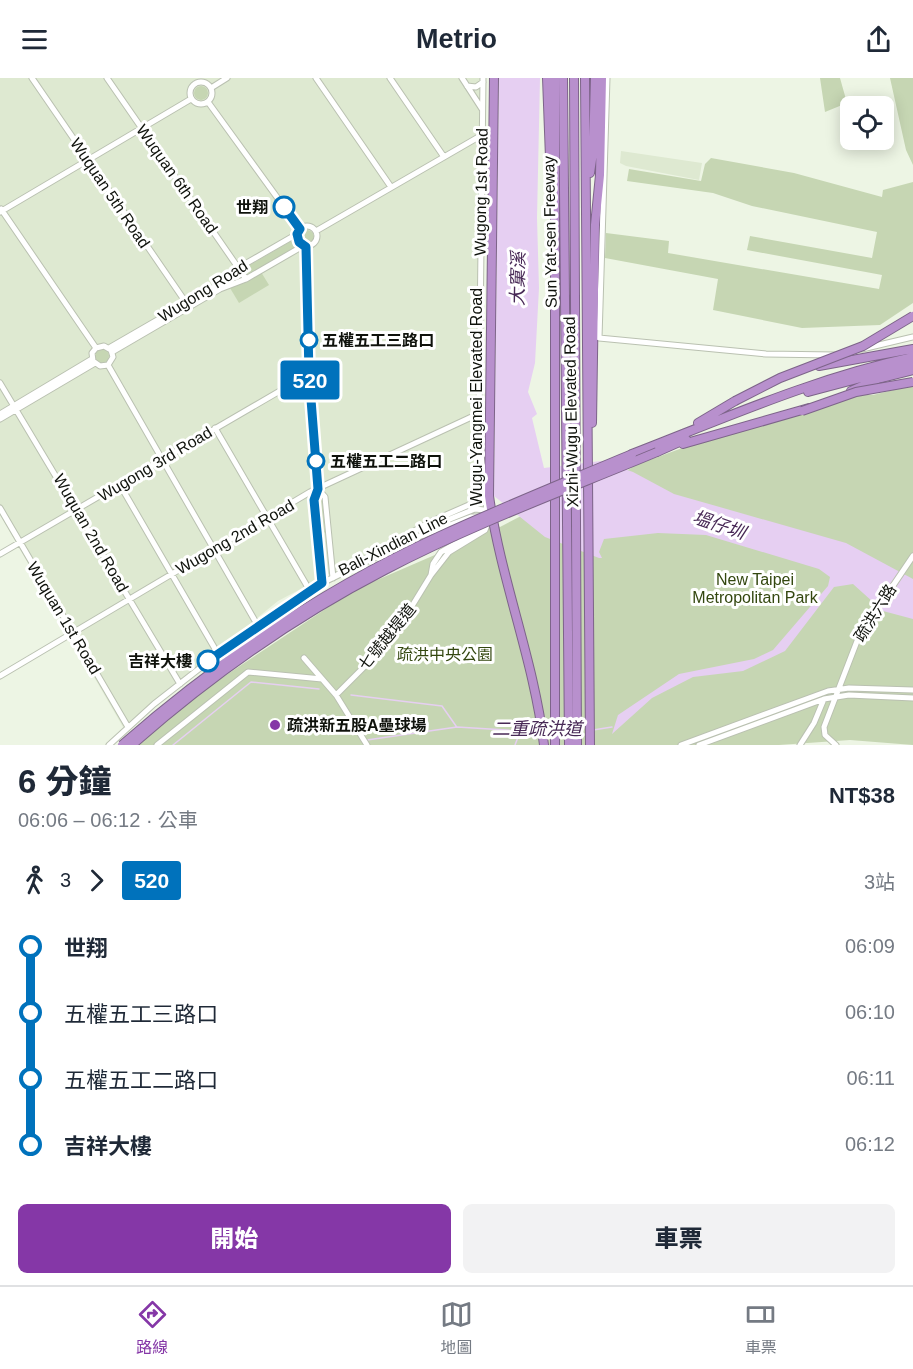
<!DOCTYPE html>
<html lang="zh-TW">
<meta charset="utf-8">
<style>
:root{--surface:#fff;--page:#f2f2f3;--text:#1f2937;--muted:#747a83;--line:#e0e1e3;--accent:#8537a7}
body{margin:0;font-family:Arial,"Noto Sans TC",sans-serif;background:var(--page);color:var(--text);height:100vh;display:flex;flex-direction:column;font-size:22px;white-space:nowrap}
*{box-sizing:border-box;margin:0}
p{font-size:20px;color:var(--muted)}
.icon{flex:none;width:33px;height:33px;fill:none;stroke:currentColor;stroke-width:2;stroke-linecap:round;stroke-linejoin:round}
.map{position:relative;height:667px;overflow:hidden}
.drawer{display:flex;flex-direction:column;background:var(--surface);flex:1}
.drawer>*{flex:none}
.badge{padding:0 12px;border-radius:4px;font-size:21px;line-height:39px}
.controls{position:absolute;left:840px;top:18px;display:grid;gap:12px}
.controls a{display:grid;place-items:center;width:54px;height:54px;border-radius:9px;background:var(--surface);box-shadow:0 3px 15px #0003;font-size:30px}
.map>.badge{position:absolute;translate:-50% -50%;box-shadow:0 0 0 3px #fff}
.legs{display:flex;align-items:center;gap:9px;height:66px;padding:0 18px;font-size:20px}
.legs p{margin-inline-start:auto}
.summary{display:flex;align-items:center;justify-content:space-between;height:102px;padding:0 18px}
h1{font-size:33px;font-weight:800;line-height:45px}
.action{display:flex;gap:12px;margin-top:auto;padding:12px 18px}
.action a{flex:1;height:69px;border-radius:9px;background:var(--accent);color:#fff;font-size:24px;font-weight:800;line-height:69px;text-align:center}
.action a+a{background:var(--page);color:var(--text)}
ul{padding:0 18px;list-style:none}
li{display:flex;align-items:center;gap:21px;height:66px;font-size:22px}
li i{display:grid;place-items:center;width:9px;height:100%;margin:0 8px;background:currentColor}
li i::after{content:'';width:15px;height:15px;margin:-8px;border:4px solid;border-radius:50%;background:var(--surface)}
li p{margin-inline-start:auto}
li:first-child i{background:linear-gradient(#0000 50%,currentColor 0)}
li:last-child i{background:linear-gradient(currentColor 50%,#0000 0)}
header{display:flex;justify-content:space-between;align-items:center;height:78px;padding:0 18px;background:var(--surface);font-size:27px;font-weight:800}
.dock{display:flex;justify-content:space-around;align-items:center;height:84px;border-top:2px solid var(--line);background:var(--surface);font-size:16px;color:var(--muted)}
.dock a{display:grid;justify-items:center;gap:3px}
.dock .current{color:var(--accent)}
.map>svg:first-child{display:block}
.built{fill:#dee9d1}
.green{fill:#c6d6b3}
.water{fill:#e6cff2}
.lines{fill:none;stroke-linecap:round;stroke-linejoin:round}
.stream{stroke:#e6cff2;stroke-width:1.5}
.minor-casing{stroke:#bac1b1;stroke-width:7}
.highway-casing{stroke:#7d6489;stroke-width:10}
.minor{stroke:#fff;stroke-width:5}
.highway{stroke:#b890cd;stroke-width:8}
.highway-bridge-casing{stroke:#7d6489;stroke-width:10;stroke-linecap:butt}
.highway-bridge{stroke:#b890cd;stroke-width:8}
.line-1-casing{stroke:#fff;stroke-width:14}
.line-1{stroke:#0072bc;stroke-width:9}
.stop-1-dot{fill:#fff;stroke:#0072bc;stroke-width:3}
.poi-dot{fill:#8537a7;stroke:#fff;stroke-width:2}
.labels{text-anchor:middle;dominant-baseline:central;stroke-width:6;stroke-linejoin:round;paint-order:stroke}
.street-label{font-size:16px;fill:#0f120c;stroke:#fff}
.stop-label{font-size:16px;font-weight:bold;fill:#0f120c;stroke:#fff;text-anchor:end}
.park-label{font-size:16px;fill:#33470f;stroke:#fff}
.poi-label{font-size:16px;font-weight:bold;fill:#0f120c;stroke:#fff;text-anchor:start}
.water-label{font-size:18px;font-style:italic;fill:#482956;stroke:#fff}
</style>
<header><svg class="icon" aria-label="menu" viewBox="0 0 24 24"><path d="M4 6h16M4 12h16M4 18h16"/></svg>Metrio<svg class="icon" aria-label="share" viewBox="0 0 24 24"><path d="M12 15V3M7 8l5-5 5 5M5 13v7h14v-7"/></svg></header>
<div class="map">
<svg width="913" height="667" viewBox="0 0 913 667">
<rect width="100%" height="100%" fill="#edf5e4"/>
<!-- built -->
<path class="built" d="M0,0H480L475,423L425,445L278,523L123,649L0,437Z
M621,73L702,85L699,102L626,88L620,85Z"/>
<!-- green -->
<path class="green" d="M820,0H840L847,25L825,34Z
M890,0H913V87L906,72Z
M194 15a7 7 0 1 1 14 0a7 7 0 1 1-14 0Z
M711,80L794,95L882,119L883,112L913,104V225L880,247L802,250L713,232L718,201L605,180L606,155L669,163L668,175L879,211L882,197L747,172L750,158L872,180L877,154L752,128L713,115L627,103L629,91L701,103L705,86Z
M300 159a7 7 0 1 1 14 0a7 7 0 1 1-14 0Z
M291,163L296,166L295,170L248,198L243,191Z
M261,194L269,207L239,225L230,210Z
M95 278a7 7 0 1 1 14 0a7 7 0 1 1-14 0Z
M913,307V667L850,662L779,667H139L184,625L354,512L444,473L495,446L500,449L546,425L615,400L636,387L715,358L855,317H873Z
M318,419L322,420L325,454L322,457L319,455Z"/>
<!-- water -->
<path class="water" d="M499,0H540L537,140L539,210L535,285L528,314L537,336L532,340L544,390L601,383L633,394L674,416L846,465L913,501V541L883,533L853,506L834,509L785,573L743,593L693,599L652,620L612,656L618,637L679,596L754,581L773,572L828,508L830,499L819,491L706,457L658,455L604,461L599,474L602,480H599L545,459L494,418Z"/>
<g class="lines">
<!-- stream -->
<path class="stream" d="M351,617L442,628L456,648
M593,652L612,649
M367,662L457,649L538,654
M173,667L251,604L319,611
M515,667L520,654"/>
<defs>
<path id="minor" d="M32,0L189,229
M107,0L246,201
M316,0L391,109
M390,0L444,79
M462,0L482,31
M607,0L599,260L766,276L835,277
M190 15a11 11 0 1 1 22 0a11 11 0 1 1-22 0Z
M467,8L476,9L483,4
M211,10L227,0
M208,24L300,151
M1,131L96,270
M0,134L191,21
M297 158a10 10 0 1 1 20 0a10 10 0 1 1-20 0Z
M316,153L482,57
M306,169L309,296L318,411L313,422L322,505
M96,270L104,268L111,272L113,279L108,287
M96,270L92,275L93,283L100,288L108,287
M109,270L218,207L238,190L297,156
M862,271L913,259
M112,274L220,211L246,201L303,168
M108,287L258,548
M0,305L180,606
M0,336L92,281
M0,341L95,285
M215,350L310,513
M120,407L218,576
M318,411L325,419L333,500
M0,430L128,649
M425,451L475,431L484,432L487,435
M0,476L309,296
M337,497L430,444L478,423L483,0
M431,497L449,474L485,452L488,444L481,376
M304,580L336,617L367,667
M0,598L310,414L478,336
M336,617L380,573L401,546L431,497L433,486L441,474L479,452L482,448
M109,667L154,626L218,576L322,505L413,461L471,439H480
M157,667L248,594L322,601
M681,667L828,613L849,610L913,612
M699,667L824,621L849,617L913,620
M800,667L814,645L824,621
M836,667L825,657L824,649L859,558L913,478"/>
<path id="highway" d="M494,0L489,418C501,503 534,582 544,667
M547,0L550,80
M555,0V667
M563,0L569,667
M574,0L577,667
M585,0L590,667
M590,95L593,75L595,0
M819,288L913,271
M851,313L878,301L913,292
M808,314L913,286
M592,345L595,147L600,97L602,0
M698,345L735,323
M683,366L809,330
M657,374L686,361
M632,376C725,340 815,300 913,279"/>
</defs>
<!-- minor casing -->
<use href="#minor" class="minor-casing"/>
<!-- highway casing -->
<use href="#highway" class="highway-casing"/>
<!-- minor -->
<use href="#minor" class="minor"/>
<!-- highway -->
<use href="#highway" class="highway"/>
<defs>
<path id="highway-bridge" d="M735,323L780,300L863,268L913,238
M802,333L856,314L913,304
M122,667C218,583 324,511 440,458C503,429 568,403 632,376
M132,667C209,599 294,539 385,492C473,446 566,412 657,374"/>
</defs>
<!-- highway-bridge casing -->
<use href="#highway-bridge" class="highway-bridge-casing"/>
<!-- highway-bridge -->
<use href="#highway-bridge" class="highway-bridge"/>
</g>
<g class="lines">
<defs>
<path id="line-1" d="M208,583L322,505L314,422L318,411L309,296L306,169L299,164L297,156L300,151L284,129"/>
</defs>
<!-- line-1 casing -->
<use href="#line-1" class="line-1-casing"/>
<!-- line-1 -->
<use href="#line-1" class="line-1"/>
</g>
<!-- markers -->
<g class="stop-1-dot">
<circle cx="284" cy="129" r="10"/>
<circle cx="309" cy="262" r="8"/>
<circle cx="316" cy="383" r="8"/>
<circle cx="208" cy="583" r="10"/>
</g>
<circle class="poi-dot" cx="275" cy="647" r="6"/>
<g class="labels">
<!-- street labels -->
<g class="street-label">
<text transform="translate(177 101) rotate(55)">Wuquan 6th Road</text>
<text transform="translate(481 114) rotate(-89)">Wugong 1st Road</text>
<text transform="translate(110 115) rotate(56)">Wuquan 5th Road</text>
<text transform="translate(550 154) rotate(-91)">Sun Yat-sen Freeway</text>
<text transform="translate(203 213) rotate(-32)">Wugong Road</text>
<text transform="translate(476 319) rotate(-90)">Wugu-Yangmei Elevated Road</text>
<text transform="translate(571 334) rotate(-91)">Xizhi-Wugu Elevated Road</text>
<text transform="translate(155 386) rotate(-31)">Wugong 3rd Road</text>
<text transform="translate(91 455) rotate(60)">Wuquan 2nd Road</text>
<text transform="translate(235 459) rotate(-30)">Wugong 2nd Road</text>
<text transform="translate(393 466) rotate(-27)">Bali-Xindian Line</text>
<text transform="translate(875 535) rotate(-58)">疏洪六路</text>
<text transform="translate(64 540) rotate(59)">Wuquan 1st Road</text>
<text transform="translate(387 559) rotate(-51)">七號越堤道</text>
</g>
<!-- stop labels -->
<g class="stop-label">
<text x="268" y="129">世翔</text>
<text x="322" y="262" text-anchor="start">五權五工三路口</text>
<text x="330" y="383" text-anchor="start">五權五工二路口</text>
<text x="192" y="583">吉祥大樓</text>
</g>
<!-- park labels -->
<g class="park-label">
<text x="755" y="501">New Taipei<tspan x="755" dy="18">Metropolitan Park</tspan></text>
<text x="445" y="576">疏洪中央公園</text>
</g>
<!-- poi labels -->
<g class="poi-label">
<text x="287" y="647">疏洪新五股A壘球場</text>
</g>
<!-- water labels -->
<g class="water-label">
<text transform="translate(518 201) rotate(-89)">大窠溪</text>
<text transform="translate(719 447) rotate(19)">塭仔圳</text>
<text x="537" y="651">二重疏洪道</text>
</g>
</g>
</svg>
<div class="controls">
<a><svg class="icon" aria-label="locate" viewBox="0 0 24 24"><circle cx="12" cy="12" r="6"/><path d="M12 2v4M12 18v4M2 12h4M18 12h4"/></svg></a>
</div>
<b class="badge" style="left:310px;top:302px;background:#0072bc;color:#fff">520</b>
</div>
<section class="drawer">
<div class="summary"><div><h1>6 分鐘</h1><p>06:06 – 06:12 · 公車</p></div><b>NT$38</b></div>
<div class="legs"><svg class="icon" aria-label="walk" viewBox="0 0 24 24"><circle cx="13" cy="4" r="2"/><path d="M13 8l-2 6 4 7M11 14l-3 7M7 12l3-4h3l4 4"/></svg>3<svg class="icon" aria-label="forward" viewBox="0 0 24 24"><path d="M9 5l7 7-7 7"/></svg><b class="badge" style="background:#0072bc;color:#fff">520</b><p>3站</p></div>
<ul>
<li><i style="color:#0072bc"></i><b>世翔</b><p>06:09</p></li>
<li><i style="color:#0072bc"></i><span>五權五工三路口</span><p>06:10</p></li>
<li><i style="color:#0072bc"></i><span>五權五工二路口</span><p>06:11</p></li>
<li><i style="color:#0072bc"></i><b>吉祥大樓</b><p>06:12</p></li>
</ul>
<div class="action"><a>開始</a><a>車票</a></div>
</section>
<nav class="dock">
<a class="current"><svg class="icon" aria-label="directions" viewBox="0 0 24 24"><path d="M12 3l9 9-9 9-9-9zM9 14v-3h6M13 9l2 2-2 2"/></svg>路線</a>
<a><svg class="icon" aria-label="map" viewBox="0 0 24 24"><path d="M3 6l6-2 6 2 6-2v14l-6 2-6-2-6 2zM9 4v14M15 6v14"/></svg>地圖</a>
<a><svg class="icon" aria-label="tickets" viewBox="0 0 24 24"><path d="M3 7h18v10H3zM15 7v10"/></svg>車票</a>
</nav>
